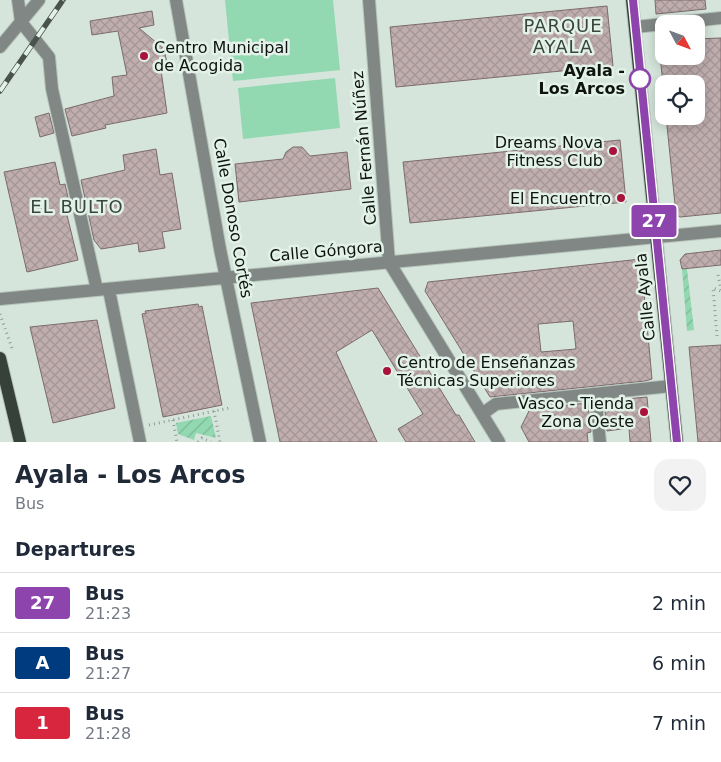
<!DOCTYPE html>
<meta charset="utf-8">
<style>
:root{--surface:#fff;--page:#f2f2f3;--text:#1f2937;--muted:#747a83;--line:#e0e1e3}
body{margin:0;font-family:"DejaVu Sans",sans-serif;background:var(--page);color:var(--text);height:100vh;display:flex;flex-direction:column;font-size:19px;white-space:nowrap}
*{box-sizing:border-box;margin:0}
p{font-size:16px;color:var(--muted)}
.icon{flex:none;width:28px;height:28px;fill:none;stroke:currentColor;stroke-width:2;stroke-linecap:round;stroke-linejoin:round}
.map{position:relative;height:442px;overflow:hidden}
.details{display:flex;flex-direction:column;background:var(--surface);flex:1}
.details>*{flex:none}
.badge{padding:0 10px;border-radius:4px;font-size:18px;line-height:32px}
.needle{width:32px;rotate:131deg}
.tools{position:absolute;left:655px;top:15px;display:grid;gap:10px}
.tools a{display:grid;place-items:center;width:50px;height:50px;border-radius:10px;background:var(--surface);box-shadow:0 2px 12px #0003;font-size:25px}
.map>.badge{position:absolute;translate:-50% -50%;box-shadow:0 0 0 2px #fff}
h2{padding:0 15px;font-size:19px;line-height:45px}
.round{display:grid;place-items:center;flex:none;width:52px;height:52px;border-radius:15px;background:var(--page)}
.overview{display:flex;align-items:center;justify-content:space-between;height:85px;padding:0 15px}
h1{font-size:24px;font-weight:800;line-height:38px}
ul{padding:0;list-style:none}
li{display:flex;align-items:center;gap:15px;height:60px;padding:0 15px;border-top:1px solid var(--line)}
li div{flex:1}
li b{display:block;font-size:19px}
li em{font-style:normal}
li .badge{min-width:55px;font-weight:700;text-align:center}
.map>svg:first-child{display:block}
.garden{fill:url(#garden-furrows)}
.pitch{fill:#92d8b1}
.building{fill:url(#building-cross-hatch);stroke:#7c6b6c;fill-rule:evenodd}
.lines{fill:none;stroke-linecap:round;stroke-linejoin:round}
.minor-casing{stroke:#b5c3bb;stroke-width:14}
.major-casing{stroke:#b5c3bb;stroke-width:14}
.path{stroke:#909c94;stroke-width:3;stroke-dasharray:1 4;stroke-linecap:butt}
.minor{stroke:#818784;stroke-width:12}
.major{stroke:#36413a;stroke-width:12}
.rail-casing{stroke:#4a524d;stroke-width:5.5}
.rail{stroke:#e2f2e8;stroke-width:4;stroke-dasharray:11;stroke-linecap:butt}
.line-casing{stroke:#fff;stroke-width:11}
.line{stroke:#8e44ad;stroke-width:8}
.poi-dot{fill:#a9123b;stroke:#e2f2e8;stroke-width:2}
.stop-dot{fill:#fff;stroke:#8e44ad;stroke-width:2.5}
.labels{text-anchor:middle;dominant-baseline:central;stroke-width:5;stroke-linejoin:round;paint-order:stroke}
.poi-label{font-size:16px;fill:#0e1310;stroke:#e2f2e8;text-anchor:end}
.stop-label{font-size:16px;font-weight:bold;fill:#0e1310;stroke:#e2f2e8;text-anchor:end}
.street-label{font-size:16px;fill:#0e1310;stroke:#e2f2e8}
.neighbourhood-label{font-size:18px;letter-spacing:1px;fill:#39463e;stroke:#e2f2e8}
</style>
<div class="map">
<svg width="721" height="442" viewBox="0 0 721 442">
<defs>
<pattern id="garden-furrows" width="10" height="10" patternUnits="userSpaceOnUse" patternTransform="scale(1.25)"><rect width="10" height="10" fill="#92d8b1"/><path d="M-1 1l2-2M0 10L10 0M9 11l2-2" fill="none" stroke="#7db897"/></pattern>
<pattern id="building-cross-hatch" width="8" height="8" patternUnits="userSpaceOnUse" patternTransform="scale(1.25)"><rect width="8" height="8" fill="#c0aeaf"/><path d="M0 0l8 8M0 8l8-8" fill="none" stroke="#a49596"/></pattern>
</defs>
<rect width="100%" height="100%" fill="#d5e5db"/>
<!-- garden -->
<path class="garden" d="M682,269H687L694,330L687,331Z
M211,416L216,438L196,433L194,440L178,434L176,423Z"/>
<!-- pitch -->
<path class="pitch" d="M225,0H333L340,70L233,81Z
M335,78L340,128L243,139L238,88Z"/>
<!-- building -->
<path class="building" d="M655,0H705L706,9L656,14Z
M607,6L613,66L396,87L390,27Z
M152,11L154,25L139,28L164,49L167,63L161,70L167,113L105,125L106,128L72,136L65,109L114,96L112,77L127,75L118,31L92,35L90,21Z
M721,38V213L680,217L676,214L666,116H696V84H663L660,56H696V39Z
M49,113L54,133L40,137L35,117Z
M620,140L626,202L410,223L403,162Z
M293,147H302L310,156L347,152L351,189L239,202L235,164L283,159L286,152Z
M156,149L160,175L172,173L181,229L162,232L165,248L139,252L138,243L101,249L94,240L81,180L125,170L123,155Z
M55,162L60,185L65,184L71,211L64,203L78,260L27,272L4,172Z
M721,250V265L682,269L680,260L685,254Z
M641,259L652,379L645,381L490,397L425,291L428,282ZM573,321L576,349L541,352L538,324Z
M378,288L456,415H459L475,442H406L398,429L423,414L372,330L336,352L377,442H280L251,303Z
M198,304L199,307L202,306L222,405L163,417L142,314L146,313L145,311Z
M97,320L115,408L53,423L30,327Z
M721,345V442H698L689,347Z
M647,397L651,442H630L629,428L607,431L604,401Z
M588,403L591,432L587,433L588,442H529L521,427L530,409Z"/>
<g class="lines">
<defs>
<path id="minor" d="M18,0L21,22L49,57L52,89L97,290
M176,0L220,249L260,442
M369,0L389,262L499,442
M635,27L721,18
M0,47L39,0
M109,290L140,442
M0,299L721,231
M595,394L600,442
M482,414L496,404L671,386"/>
<path id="major" d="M632,0L677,442
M0,358L20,442"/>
</defs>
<!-- minor casing -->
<use href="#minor" class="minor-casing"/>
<!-- major casing -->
<use href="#major" class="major-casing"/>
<!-- path -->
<path class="path" d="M718,275L721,290
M0,314L13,351
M717,336L713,288L721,291
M214,411L220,442
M173,420L177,442
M149,425L229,408
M198,442L202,438L211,442"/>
<!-- minor -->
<use href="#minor" class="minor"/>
<!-- major -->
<use href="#major" class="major"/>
<defs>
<path id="rail" d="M0,91L63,0"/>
</defs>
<!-- rail casing -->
<use href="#rail" class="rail-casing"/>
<!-- rail -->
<use href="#rail" class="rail"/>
</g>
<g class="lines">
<defs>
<path id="line" d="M633,0L677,442"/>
</defs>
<!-- line casing -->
<use href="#line" class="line-casing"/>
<!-- line -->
<use href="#line" class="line"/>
</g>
<!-- markers -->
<g class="poi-dot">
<circle cx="144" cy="56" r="5"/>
<circle cx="613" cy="151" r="5"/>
<circle cx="621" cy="198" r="5"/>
<circle cx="387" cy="371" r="5"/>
<circle cx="644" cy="412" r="5"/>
</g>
<circle class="stop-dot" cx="640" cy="79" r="10"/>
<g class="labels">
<!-- poi labels -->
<g class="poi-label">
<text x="154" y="47" text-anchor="start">Centro Municipal<tspan x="154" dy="18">de Acogida</tspan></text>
<text x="603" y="142">Dreams Nova<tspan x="603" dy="18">Fitness Club</tspan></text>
<text x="611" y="198">El Encuentro</text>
<text x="397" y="362" text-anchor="start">Centro de Enseñanzas<tspan x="397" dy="18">Técnicas Superiores</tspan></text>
<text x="634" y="403">Vasco - Tienda<tspan x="634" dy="18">Zona Oeste</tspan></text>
</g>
<!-- stop labels -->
<g class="stop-label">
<text x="625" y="70">Ayala -<tspan x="625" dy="18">Los Arcos</tspan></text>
</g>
<!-- street labels -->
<g class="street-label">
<text transform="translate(364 148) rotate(-95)">Calle Fernán Núñez</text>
<text transform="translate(233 218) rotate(80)">Calle Donoso Cortés</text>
<text transform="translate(326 251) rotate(-5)">Calle Góngora</text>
<text transform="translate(645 297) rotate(-96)">Calle Ayala</text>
</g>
<!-- neighbourhood labels -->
<g class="neighbourhood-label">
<text x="563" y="25">PARQUE<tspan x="563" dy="21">AYALA</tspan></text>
<text x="77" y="206">EL BULTO</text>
</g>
</g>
</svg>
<div class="tools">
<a><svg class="needle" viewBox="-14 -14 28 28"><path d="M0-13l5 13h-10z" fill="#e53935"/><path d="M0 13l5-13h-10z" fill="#747a83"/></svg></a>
<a><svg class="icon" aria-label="locate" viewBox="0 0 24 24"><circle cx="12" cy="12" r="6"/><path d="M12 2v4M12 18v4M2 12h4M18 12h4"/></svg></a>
</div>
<b class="badge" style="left:654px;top:221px;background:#8e44ad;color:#fff">27</b>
</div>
<section class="details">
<div class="overview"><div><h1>Ayala - Los Arcos</h1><p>Bus</p></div><a class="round"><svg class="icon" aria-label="heart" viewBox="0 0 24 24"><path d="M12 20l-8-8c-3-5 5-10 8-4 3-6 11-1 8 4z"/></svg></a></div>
<h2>Departures</h2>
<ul>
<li><span class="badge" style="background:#8e44ad;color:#fff">27</span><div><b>Bus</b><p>21:23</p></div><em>2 min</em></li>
<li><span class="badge" style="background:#003b80;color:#fff">A</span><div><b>Bus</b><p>21:27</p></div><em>6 min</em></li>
<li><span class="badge" style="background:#d7263d;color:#fff">1</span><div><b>Bus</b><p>21:28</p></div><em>7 min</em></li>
</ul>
</section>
